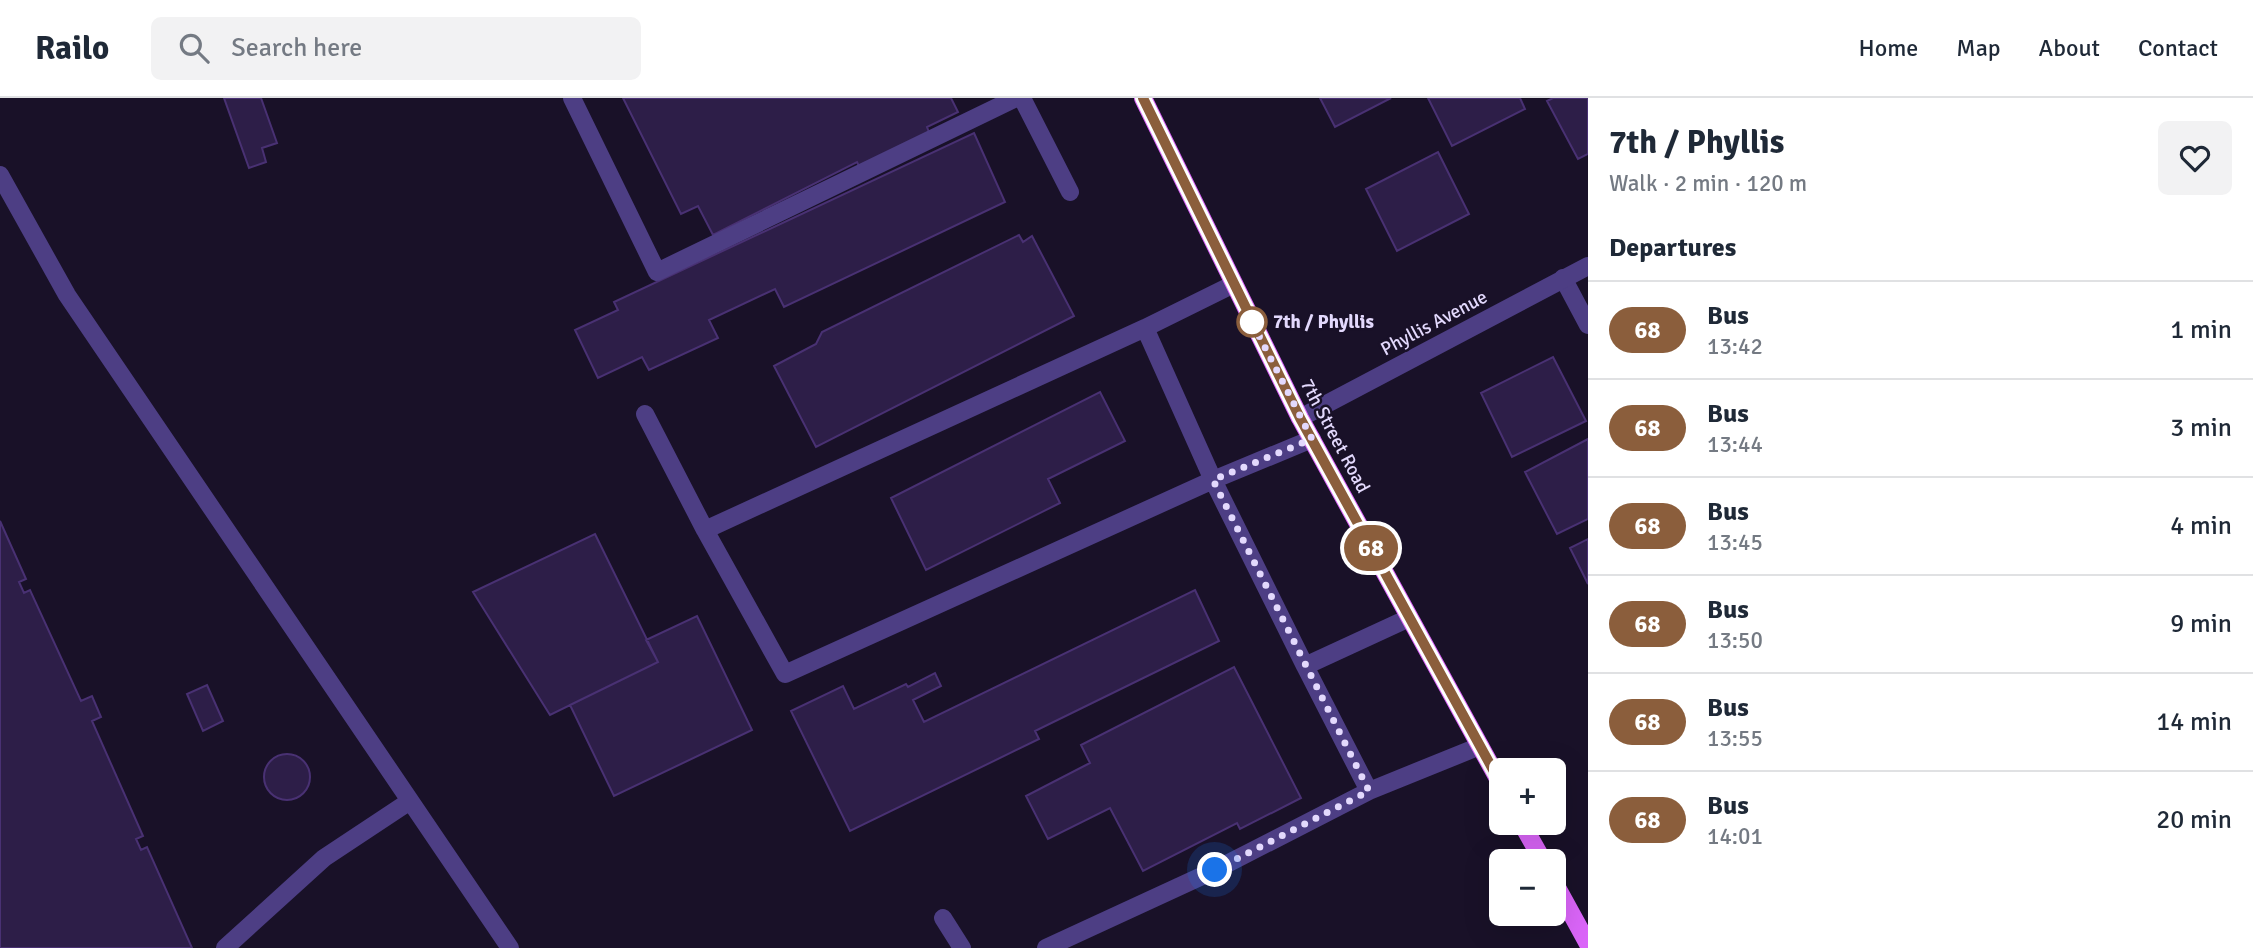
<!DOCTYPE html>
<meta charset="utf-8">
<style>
:root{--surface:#fff;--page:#f2f2f3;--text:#1f2937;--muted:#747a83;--line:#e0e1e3}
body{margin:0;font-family:Signika,sans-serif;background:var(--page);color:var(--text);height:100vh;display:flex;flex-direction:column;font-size:26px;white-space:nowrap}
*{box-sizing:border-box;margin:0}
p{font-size:23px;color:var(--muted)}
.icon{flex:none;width:38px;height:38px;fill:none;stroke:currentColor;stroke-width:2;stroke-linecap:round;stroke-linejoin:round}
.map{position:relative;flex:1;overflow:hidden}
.panel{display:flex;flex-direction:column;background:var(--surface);width:665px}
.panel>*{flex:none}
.badge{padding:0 14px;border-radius:23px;font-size:24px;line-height:46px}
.tools{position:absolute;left:1489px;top:660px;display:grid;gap:14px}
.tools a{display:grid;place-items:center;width:77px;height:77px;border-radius:10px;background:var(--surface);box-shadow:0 7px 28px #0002;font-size:35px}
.you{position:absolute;width:35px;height:35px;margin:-18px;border:5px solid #fff;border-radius:50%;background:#1a73e8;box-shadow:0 0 0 10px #1a73e833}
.map>.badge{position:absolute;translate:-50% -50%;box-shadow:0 0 0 4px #fff}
h2{padding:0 21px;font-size:26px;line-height:63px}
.round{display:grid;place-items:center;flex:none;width:74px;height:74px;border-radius:10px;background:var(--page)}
.summary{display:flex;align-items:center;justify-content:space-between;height:119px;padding:0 21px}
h1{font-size:33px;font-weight:800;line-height:52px}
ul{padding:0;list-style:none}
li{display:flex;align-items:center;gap:21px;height:98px;padding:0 21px;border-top:2px solid var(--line)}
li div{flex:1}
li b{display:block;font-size:26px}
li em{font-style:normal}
li .badge{min-width:77px;font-weight:700;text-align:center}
header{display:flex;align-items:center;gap:42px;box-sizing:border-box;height:98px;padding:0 35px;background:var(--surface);border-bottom:2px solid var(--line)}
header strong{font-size:33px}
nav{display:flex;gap:38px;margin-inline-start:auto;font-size:24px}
.search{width:490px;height:63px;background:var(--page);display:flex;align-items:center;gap:18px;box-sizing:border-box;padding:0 24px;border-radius:10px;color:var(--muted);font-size:26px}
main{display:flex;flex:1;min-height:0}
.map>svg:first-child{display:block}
.building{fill:#2d1e48;stroke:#493173;stroke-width:2}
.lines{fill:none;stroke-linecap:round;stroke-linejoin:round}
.service{stroke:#4d3e84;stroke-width:18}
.minor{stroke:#4d3e84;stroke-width:18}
.primary{stroke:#da65f8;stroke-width:18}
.line-casing{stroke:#fff;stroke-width:16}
.line{stroke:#8b5e3c;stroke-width:10}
.walk{stroke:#e3d9fd;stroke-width:7;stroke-dasharray:0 12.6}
.stop-dot{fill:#fff;stroke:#8b5e3c;stroke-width:3.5}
.labels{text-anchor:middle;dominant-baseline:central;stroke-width:5;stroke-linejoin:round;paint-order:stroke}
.stop-label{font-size:19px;font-weight:bold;fill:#e3d9fd;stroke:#191128;text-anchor:start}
.street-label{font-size:19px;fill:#e3d9fd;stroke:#191128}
</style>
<header>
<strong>Railo</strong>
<div class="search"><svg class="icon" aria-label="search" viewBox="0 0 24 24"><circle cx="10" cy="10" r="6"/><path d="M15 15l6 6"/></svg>Search here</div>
<nav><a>Home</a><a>Map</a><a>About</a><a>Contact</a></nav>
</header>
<main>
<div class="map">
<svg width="1588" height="850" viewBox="0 0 1588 850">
<rect width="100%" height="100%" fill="#191128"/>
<!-- building -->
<path class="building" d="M224,0H261L277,45L262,50L266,64L249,70Z
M623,0H951L958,14L927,29L930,37L861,72L857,64L713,137L698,108L681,116Z
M1320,0H1391L1335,29Z
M1428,0H1520L1525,11L1452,48Z
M1553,0H1588V56L1578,61L1547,3Z
M974,35L1005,104L784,209L775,191L709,222L718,240L649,272L642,259L598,280L575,232L618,212L614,204Z
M1438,54L1469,116L1397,153L1366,91Z
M1019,137L1023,144L1032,138L1074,218L816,349L774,268L816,246L822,234Z
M1553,259L1586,323L1512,359L1481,295Z
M1100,294L1125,343L1048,381L1060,405L926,472L891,400Z
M1588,341V421L1557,436L1525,374Z
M0,423L26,481L19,484L24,495L30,492L81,603L92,598L101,619L92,623L143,738L136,741L141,752L147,749L192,850H0Z
M595,436L658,564L550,617L473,494Z
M1588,441V486L1570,450Z
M1195,492L1219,543L1035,633L1039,641L850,733L791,613L843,588L854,611L906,586L908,589L935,575L941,588L913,602L924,624Z
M697,518L752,632L614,698L570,607L658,564L646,542Z
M1234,569L1301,700L1240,731L1237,725L1143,773L1110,710L1048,741L1026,698L1090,665L1081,647Z
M207,587L223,623L203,633L187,596Z
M264 679a23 23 0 1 1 46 0a23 23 0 1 1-46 0Z"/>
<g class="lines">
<!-- service -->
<path class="service" d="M572,0L657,174L1016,0
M1022,0L1070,94
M0,77L67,197L510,850
M1563,180L1588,227
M1234,186L1145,230L705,432L785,576L1213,382L1312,341
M1145,230L1213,382L1305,568
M645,316L705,432
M1409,520L1305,568L1369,693L1480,648
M943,820L962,850
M225,850L324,760L410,703
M1046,850L1215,772L1369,693"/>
<!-- minor -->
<path class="minor" d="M1300,320L1588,168"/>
<!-- primary -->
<path class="primary" d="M1143,0L1300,320L1502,688
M1521,724L1543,763
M1554,784L1588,846"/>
</g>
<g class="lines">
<defs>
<path id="line" d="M1143,0L1300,320L1502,688"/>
</defs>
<!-- line casing -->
<use href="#line" class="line-casing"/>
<!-- line -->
<use href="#line" class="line"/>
<!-- walk -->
<path class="walk" d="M1215,772L1369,693L1213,382L1312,341L1252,224"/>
</g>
<!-- markers -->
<circle class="stop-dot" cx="1252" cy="224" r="14"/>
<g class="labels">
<!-- stop labels -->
<g class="stop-label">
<text x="1273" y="224">7th / Phyllis</text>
</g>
<!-- street labels -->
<g class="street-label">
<text transform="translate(1434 225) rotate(-28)">Phyllis Avenue</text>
<text transform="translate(1335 338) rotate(62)">7th Street Road</text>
</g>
</g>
</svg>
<div class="tools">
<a>+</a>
<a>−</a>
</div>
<div class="you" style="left:1215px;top:772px"></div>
<b class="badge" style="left:1371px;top:450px;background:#8b5e3c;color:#fff">68</b>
</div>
<section class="panel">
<div class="summary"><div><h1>7th / Phyllis</h1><p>Walk · 2 min · 120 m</p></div><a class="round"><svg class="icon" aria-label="heart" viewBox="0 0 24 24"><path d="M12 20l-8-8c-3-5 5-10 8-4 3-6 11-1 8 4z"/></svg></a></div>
<h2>Departures</h2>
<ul>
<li><span class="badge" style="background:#8b5e3c;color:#fff">68</span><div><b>Bus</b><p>13:42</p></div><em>1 min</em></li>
<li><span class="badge" style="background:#8b5e3c;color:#fff">68</span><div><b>Bus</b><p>13:44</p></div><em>3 min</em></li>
<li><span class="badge" style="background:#8b5e3c;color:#fff">68</span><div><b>Bus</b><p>13:45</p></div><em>4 min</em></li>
<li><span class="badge" style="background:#8b5e3c;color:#fff">68</span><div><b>Bus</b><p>13:50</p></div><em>9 min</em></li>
<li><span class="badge" style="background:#8b5e3c;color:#fff">68</span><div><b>Bus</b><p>13:55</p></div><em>14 min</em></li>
<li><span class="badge" style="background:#8b5e3c;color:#fff">68</span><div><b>Bus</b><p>14:01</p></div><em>20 min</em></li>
</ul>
</section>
</main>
